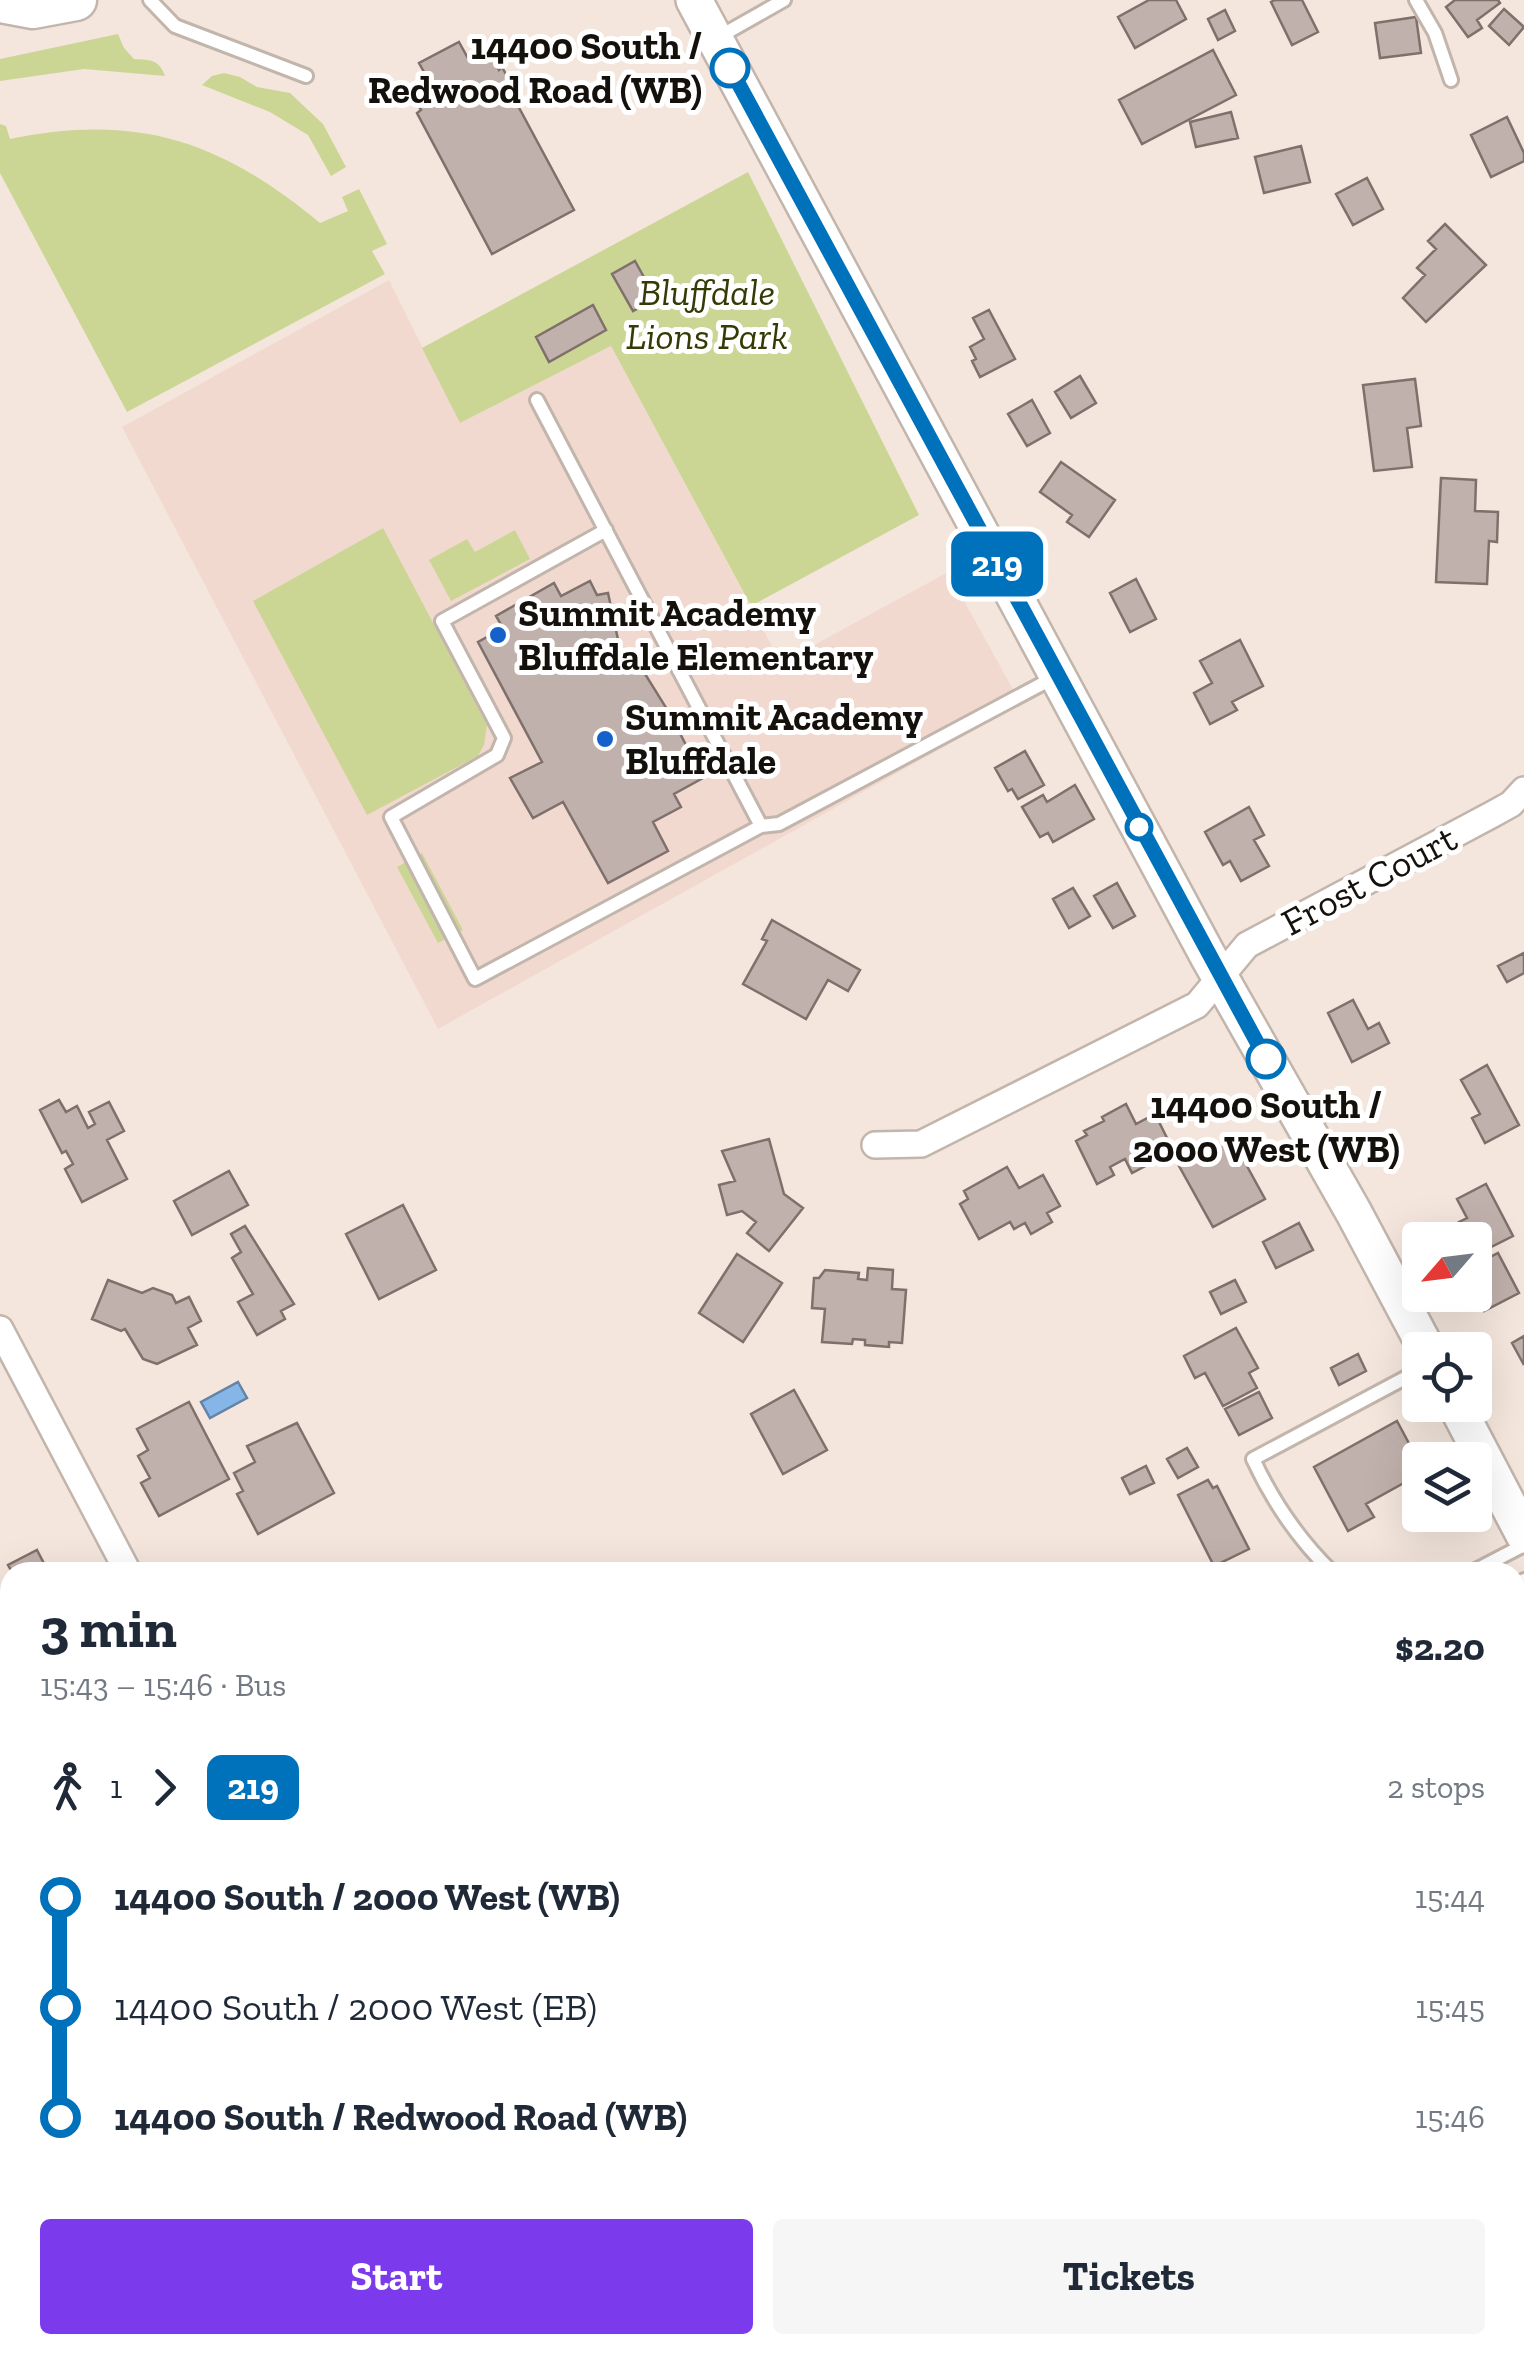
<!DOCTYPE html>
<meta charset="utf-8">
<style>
:root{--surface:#fff;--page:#f6f6f7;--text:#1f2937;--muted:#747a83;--accent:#7c3aed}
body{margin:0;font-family:"Zilla Slab",serif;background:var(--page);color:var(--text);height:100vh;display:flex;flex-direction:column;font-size:38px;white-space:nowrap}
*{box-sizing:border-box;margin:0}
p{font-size:32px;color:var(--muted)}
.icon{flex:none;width:55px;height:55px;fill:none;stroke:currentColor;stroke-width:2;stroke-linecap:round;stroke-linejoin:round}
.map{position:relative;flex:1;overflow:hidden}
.side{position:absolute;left:0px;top:1562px;width:1525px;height:792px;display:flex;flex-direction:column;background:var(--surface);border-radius:30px 30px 0 0;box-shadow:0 10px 40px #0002}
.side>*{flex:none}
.badge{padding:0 20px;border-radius:15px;font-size:35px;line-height:65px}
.needle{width:65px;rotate:242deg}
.fabs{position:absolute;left:1402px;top:1222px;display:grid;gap:20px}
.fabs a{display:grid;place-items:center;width:90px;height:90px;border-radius:10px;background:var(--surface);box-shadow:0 10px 40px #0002;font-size:50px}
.map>.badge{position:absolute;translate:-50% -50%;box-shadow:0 0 0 5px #fff}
.legs{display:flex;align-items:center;gap:15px;height:110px;padding:0 40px;font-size:32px}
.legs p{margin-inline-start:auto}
.overview{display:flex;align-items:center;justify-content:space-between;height:170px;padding:0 40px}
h1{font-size:55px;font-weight:700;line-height:75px}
.action{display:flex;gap:20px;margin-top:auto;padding:20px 40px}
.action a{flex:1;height:115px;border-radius:10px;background:var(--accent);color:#fff;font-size:40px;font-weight:700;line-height:115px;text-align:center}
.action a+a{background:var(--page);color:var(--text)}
ul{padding:0 40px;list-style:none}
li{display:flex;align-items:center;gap:35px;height:110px;font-size:38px}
li i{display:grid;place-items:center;width:15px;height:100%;margin:0 12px;background:currentColor}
li i::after{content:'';width:25px;height:25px;margin:-12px;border:8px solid;border-radius:50%;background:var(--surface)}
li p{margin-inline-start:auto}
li:first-child i{background:linear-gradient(#0000 50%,currentColor 0)}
li:last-child i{background:linear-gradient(currentColor 50%,#0000 0)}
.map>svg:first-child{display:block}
.education{fill:#f2d9d0}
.green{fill:#ccd694}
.water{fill:#86b5e8;stroke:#6484a6;stroke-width:2.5}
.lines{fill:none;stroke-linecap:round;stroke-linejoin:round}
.canal{stroke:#86b5e8;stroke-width:22}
.building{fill:#c1b1ac;stroke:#7f706b;stroke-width:2.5}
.lane-casing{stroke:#c2b5ac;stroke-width:18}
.street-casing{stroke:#c2b5ac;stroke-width:30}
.secondary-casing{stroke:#c2b5ac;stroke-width:40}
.primary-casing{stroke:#c2b5ac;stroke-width:45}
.lane{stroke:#fff;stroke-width:12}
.street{stroke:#fff;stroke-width:25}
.secondary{stroke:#fff;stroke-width:35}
.primary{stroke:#fff;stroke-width:40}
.line-1-casing{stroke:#fff;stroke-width:22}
.line-1{stroke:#0072bc;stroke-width:15}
.stop-1-dot{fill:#fff;stroke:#0072bc;stroke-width:5}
.poi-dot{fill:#1461cc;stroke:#fff;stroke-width:4}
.labels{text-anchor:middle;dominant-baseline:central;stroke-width:10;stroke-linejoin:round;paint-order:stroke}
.stop-label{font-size:38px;font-weight:bold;fill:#14100c;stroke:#fff;text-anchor:end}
.park-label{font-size:38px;font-style:italic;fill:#363b05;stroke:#fff}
.poi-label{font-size:38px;font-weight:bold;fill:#14100c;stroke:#fff;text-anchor:start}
.street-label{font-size:38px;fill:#14100c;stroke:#fff}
</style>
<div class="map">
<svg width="1524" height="2353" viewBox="0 0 1524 2353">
<rect width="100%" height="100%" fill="#f4e6dc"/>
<!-- education -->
<path class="education" d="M389,280L460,423L611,346L781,663L948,572L1021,704L438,1029L122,427Z"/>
<!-- green -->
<path class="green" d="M118,34L124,48L134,59C150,60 159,59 165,76L84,69L0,81V59Z
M224,73L240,77L257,87L290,93L323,124L346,167L331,176L308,135L270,112L202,85L212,76Z
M0,124L6,126L10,139C138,113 221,141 320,223L348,211L342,197L359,189L387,244L372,251L385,274L127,412L0,173Z
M748,172L919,515L751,606L611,346L460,423L422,348Z
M383,528L487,725L484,745L478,756L367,815L253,601Z
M515,530L530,559L451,601L429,560L467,539L475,552Z
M422,853L463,930L438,943L397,867Z
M1524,1917V2353H1307L1306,2345H1515V1922Z"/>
<!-- water -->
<path class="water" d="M238,1382L247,1398L210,1418L201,1402Z"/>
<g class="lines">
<!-- canal -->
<path class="canal" d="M1515,1624L1524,1616
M1299,2345L1300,2353"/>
</g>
<!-- building -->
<path class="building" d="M1149,0H1176L1186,19L1135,48L1118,17Z
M1275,0H1302L1318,32L1292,45L1271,2Z
M1455,0H1498L1500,3L1477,20L1482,28L1468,37L1446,7Z
M1504,9L1524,27L1509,45L1489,26Z
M1225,10L1235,31L1218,40L1208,19Z
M1416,17L1421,53L1380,58L1375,23Z
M459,42L469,60L487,50L499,70L502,67L513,87L509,89L574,210L492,254L417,113L421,110L410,91L429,81L419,63Z
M1213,50L1236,95L1142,144L1119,100Z
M1231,112L1238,138L1196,147L1190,122Z
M1507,117L1524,153V161L1491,177L1471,135Z
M1301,146L1310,182L1264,193L1255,157Z
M1367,178L1383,209L1353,225L1336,194Z
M1445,224L1486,265L1426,322L1403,298L1425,275L1417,268L1436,249L1428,241Z
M635,261L656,299L633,311L612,274Z
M593,305L606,330L549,362L536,337Z
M989,310L1015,359L980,377L972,361L976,359L970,347L984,339L973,318Z
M1080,376L1096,403L1071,418L1055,392Z
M1415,379L1421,426L1407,428L1412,467L1374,471L1363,385Z
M1032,400L1050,433L1027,446L1008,414Z
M1061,462L1115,500L1089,537L1067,522L1072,515L1040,492Z
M1441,478L1476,480L1475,511L1498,512L1497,542L1489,541L1487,584L1436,582Z
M1136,579L1156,619L1130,632L1110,593Z
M590,581L597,595L608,593L622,658L629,670L642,669L670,714L703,778L674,794L681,807L653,822L668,851L608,883L563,802L533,818L510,778L542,762L478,642L503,628L496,616L554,583L561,596Z
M1240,640L1263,686L1232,702L1237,710L1210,724L1194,693L1212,683L1200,661Z
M1025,751L1044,785L1018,799L1012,789L1008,791L995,768Z
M1075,785L1094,819L1053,842L1048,833L1040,837L1022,807L1043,795L1047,802Z
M1249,807L1264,835L1254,840L1269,866L1241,881L1230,861L1223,865L1205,832Z
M1117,883L1135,916L1113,928L1094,896Z
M1073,888L1090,916L1069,928L1053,899Z
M772,920L860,970L848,991L828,980L806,1019L743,984L767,941L762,939Z
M1524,953V973L1507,982L1498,966Z
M1353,1000L1368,1029L1379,1023L1389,1043L1352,1062L1328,1013Z
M1487,1065L1519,1125L1485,1143L1472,1118L1480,1114L1461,1080Z
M59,1100L66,1112L77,1106L88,1128L95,1124L89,1112L109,1102L124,1131L107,1140L127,1179L82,1202L65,1169L73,1164L66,1151L62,1153L40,1110Z
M1126,1104L1136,1124L1155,1114L1169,1142L1150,1151L1155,1161L1132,1173L1125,1159L1110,1167L1114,1175L1097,1184L1076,1141L1087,1135L1084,1131L1104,1121L1102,1117Z
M1231,1137L1265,1199L1213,1227L1179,1166Z
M769,1139L784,1194L803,1208L769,1251L747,1233L756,1222L742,1211L727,1215L719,1185L735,1181L722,1151Z
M1007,1167L1019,1188L1043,1175L1060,1206L1047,1213L1052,1222L1031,1234L1025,1223L1014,1229L1010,1222L979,1239L960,1204L968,1199L964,1191Z
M229,1171L248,1205L192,1235L174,1201Z
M1486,1184L1513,1236L1483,1251L1472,1231L1465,1234L1459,1222L1467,1218L1457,1199Z
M403,1205L436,1270L379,1299L346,1234Z
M1299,1223L1313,1250L1276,1268L1263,1242Z
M245,1226L294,1304L281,1311L285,1319L257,1335L238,1302L253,1294L232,1258L241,1252L231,1234Z
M1498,1253L1519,1293L1484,1311L1475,1294V1265Z
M737,1254L782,1283L743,1342L699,1313Z
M868,1268L893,1270L892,1289L906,1290L902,1343L889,1342V1347L865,1345V1340L853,1339L852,1344L822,1342L825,1309L812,1308L814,1278H819L825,1270L859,1273L858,1279L867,1280Z
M108,1280L142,1293L153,1288L172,1295L176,1303L189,1297L201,1321L188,1328L197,1345L157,1364L143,1359L125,1329L121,1331L92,1319Z
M1235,1280L1246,1302L1221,1314L1210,1292Z
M1236,1328L1258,1368L1249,1373L1257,1388L1223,1406L1205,1373L1195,1378L1184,1356Z
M1524,1336V1365L1512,1343Z
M1358,1354L1366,1371L1339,1385L1331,1368Z
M794,1390L827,1450L783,1474L751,1414Z
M1259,1392L1272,1418L1239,1435L1225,1409Z
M189,1402L229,1479L159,1516L141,1483L150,1478L138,1456L148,1450L137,1429Z
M1397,1421L1420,1464V1474L1366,1504L1374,1517L1348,1531L1314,1467Z
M297,1423L334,1493L258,1534L237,1494L243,1491L234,1473L255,1462L247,1446Z
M1187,1448L1198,1467L1178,1478L1167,1459Z
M1146,1466L1154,1483L1130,1494L1122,1478Z
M1208,1480L1213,1488L1217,1486L1249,1549L1214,1566L1178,1495Z
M37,1550L48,1571L54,1568L56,1572H12L8,1565Z
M10,1592V1618H9L0,1597Z
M1524,1742V1765L1519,1768L1515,1747Z
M6,1799L10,1807V1835L0,1839V1802Z
M424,2345H429L433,2353H409Z
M830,2345H865L869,2353H814Z
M1164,2345H1180L1184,2353H1150Z"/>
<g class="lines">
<defs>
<path id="lane" d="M150,0L175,26L306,76
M1416,0L1435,33L1451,80
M717,38L784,0
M537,400L761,826
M606,530L442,621L504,738L497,755L391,817L475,979L761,826L779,824L1053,678
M1332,1572C1298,1539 1273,1502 1253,1459L1420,1370
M1472,1572L1524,1545
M1515,1589L1524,1580
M1515,1978L1524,1974
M1515,2157L1524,2158
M1266,2345L1267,2353
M1479,2353L1480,2345"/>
<path id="street" d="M875,1145L921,1144L1197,1005L1247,945L1493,814L1511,804L1524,790
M0,1329L128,1572
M535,2345L540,2353"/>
<path id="secondary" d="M694,0L1208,956L1354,1213L1427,1350
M1456,1405L1524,1535
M1515,1898L1524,1893
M659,2353L675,2345"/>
<path id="primary" d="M0,2L33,8L76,0"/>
</defs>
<!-- lane casing -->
<use href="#lane" class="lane-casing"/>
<!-- street casing -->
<use href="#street" class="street-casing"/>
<!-- secondary casing -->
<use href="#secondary" class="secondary-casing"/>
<!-- primary casing -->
<use href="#primary" class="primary-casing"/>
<!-- lane -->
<use href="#lane" class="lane"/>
<!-- street -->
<use href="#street" class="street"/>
<!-- secondary -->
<use href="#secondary" class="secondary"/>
<!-- primary -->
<use href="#primary" class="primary"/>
</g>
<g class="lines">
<defs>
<path id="line-1" d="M730,68L1266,1059"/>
</defs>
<!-- line-1 casing -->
<use href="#line-1" class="line-1-casing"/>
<!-- line-1 -->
<use href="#line-1" class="line-1"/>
</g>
<!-- markers -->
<g class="stop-1-dot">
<circle cx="730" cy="68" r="18"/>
<circle cx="1139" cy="827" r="12"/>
<circle cx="1266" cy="1059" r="18"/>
</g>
<g class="poi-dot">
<circle cx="498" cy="635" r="10"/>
<circle cx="605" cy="739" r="10"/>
</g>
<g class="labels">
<!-- stop labels -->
<g class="stop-label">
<text x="702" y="46">14400 South /<tspan x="702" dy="44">Redwood Road (WB)</tspan></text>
<text x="1266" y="1105" text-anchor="middle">14400 South /<tspan x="1266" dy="44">2000 West (WB)</tspan></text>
</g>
<!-- park labels -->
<g class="park-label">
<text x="707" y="292">Bluffdale<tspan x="707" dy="44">Lions Park</tspan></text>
</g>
<!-- poi labels -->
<g class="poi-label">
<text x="518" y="613">Summit Academy<tspan x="518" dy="44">Bluffdale Elementary</tspan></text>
<text x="625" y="717">Summit Academy<tspan x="625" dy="44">Bluffdale</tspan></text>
</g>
<!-- street labels -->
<g class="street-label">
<text transform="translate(1369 880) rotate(-28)">Frost Court</text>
</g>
</g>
</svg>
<div class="fabs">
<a><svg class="needle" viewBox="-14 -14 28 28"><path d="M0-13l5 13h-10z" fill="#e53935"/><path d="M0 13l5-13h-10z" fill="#747a83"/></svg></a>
<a><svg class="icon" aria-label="locate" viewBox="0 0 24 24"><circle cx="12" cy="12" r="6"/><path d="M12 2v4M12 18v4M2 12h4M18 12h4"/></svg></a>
<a><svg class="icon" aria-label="layers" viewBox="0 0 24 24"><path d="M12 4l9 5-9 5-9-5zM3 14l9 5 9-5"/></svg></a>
</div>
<b class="badge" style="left:997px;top:564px;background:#0072bc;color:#fff">219</b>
<section class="side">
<div class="overview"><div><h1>3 min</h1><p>15:43 – 15:46 · Bus</p></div><b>$2.20</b></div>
<div class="legs"><svg class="icon" aria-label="walk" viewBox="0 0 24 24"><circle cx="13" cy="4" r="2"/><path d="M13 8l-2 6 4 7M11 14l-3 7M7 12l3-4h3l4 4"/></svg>1<svg class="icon" aria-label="forward" viewBox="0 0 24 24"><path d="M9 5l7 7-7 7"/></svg><b class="badge" style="background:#0072bc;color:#fff">219</b><p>2 stops</p></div>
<ul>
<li><i style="color:#0072bc"></i><b>14400 South / 2000 West (WB)</b><p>15:44</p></li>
<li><i style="color:#0072bc"></i><span>14400 South / 2000 West (EB)</span><p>15:45</p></li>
<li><i style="color:#0072bc"></i><b>14400 South / Redwood Road (WB)</b><p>15:46</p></li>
</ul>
<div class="action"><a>Start</a><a>Tickets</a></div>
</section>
</div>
